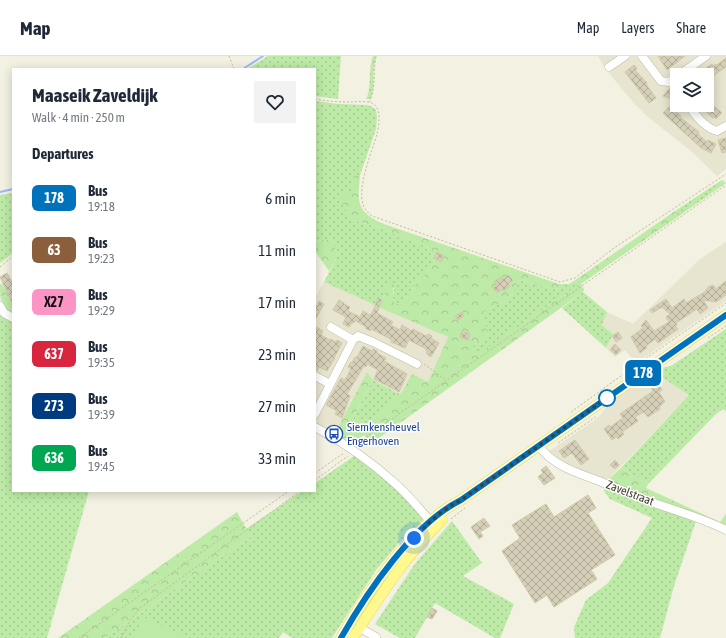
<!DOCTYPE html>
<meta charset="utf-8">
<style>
:root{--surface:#fff;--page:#f2f2f3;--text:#1f2937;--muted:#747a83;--line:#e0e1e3}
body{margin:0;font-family:"Asap Condensed",sans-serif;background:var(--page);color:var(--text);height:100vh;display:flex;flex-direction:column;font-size:15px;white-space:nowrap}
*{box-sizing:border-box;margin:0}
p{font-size:13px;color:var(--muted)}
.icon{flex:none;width:22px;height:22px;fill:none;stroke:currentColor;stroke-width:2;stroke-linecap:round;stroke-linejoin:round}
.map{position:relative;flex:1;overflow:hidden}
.panel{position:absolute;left:12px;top:12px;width:304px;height:424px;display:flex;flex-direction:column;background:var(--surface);border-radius:0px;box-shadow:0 2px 10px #0003}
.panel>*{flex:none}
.badge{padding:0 8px;border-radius:6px;font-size:14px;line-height:26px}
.fabs{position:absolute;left:670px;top:12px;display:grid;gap:8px}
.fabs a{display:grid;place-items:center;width:44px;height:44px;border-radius:0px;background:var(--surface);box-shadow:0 2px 10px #0003;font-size:20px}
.you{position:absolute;width:20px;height:20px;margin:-10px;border:3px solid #fff;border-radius:50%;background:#1a73e8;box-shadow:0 0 0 6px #1a73e833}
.map>.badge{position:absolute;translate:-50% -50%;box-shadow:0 0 0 2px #fff}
h2{padding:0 20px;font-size:15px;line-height:36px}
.round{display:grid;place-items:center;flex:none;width:42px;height:42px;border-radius:0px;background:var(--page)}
.headline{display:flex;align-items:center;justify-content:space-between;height:68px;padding:0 20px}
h1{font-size:19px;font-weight:700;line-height:30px}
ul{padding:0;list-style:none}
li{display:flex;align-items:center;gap:12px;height:52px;padding:0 20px}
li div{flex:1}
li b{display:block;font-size:15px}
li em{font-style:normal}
li .badge{min-width:44px;font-weight:700;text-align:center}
header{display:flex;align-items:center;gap:24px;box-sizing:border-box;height:56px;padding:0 20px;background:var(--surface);border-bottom:1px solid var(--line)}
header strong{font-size:19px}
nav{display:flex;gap:22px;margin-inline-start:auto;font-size:14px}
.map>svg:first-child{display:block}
.residential{fill:#e7e4cf}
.grass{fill:url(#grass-dots)}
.forest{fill:url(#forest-crowns)}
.pitch{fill:#bdeaa7}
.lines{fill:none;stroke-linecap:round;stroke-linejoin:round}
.stream{stroke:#98bbf5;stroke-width:2}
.building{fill:url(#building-cross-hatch);stroke:#d0c9a9}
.minor-casing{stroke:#bebba4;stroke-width:9}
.major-casing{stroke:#ebdf56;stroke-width:11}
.path{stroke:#c1bb94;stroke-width:1;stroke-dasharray:2 2;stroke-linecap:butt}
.minor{stroke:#fff;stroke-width:8}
.major{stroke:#fff88e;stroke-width:10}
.line-casing{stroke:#fff;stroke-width:9}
.line{stroke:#0072bc;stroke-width:6}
.walk{stroke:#444132;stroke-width:4;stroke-dasharray:0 7.2}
.stop-dot{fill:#fff;stroke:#0072bc;stroke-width:2}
.labels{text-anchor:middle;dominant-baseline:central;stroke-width:3;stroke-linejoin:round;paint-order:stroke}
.transit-label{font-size:12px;fill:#164399;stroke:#fff;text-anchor:start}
.street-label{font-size:12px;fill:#444132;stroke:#fff}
</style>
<header>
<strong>Map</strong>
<nav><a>Map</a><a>Layers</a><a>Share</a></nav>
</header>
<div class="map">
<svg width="726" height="582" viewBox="0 0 726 582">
<defs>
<pattern id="grass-dots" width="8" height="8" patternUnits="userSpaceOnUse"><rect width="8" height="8" fill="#bdeaa7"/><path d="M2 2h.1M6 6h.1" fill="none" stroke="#a4ca90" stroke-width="1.8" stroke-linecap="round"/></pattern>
<pattern id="forest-crowns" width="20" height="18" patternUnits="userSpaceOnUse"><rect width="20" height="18" fill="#bdeaa7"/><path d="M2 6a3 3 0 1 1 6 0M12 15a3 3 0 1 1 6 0" fill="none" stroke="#a4ca90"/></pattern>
<pattern id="building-cross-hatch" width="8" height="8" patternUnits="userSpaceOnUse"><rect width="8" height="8" fill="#d4cfb6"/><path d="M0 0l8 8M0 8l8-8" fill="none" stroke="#aeaa95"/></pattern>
</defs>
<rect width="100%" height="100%" fill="#f2f1e2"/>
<!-- residential -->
<path class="residential" d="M598,0H619L604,11Z
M631,0H639L659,26L677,25V49H683L682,50L709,74L726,73V113L717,120L691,95L648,61L633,46L608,16Z
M647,0H700L669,22L663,21Z
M711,0H726V65L717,70L710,68L692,52L693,49H707V19H685Z
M726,186V245L636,307L625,294L615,301L606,292L613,278L602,269L607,256L633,268L700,203Z
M324,226L362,243L384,254L448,281L428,326L401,339L373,324L367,316L335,377L315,367V242Z
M654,316L689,339L606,426L558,405L548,396L599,361L609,347Z"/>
<!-- grass -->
<path class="grass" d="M268,0H341L338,43L315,40V13H247Z
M373,0H377C370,14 377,32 370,43H366C372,34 368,13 373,0Z
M315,45L338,48L367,49L373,51L376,54L377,61L376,73L360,119H354L357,165L378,171L427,191L435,204C432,214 422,220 415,229C410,236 406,242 399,248H395L393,241L394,232L387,230L380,252L362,243L324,226L338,199L331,183L315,185Z
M722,124L726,127L679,160L675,155Z
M13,137V197L0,207V139Z
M520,224L557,234L559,228H569L574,225L578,229L477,300L470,294L476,287L489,278L484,266V255L508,244Z
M583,236L607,256L602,269L613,278L606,292L562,252Z
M0,257L4,261L13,267V435H89L47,582H0Z
M726,273V355L723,353L715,359L648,428L621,412L689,339L654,316L661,312L671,310Z
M373,324L397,337L388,352L363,369L353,362Z
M354,400C358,403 363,405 368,408C380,416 420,452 423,465L398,488L376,514L332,582H292L283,576L279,582H105L208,510L251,481L246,473L302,435H315V427Z
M604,431L696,465L674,530L660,582H575L574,571L586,544L608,527L652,462L610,443L604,435Z
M452,465L482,507L463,520L514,548L500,582H495L435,547L415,582H400L375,568L414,509Z
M395,506L399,510L350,582H345Z"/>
<!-- forest -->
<path class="forest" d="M354,119H360C358,145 355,154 381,167L559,228L557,234L520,224L508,244L484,255V266L489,278L476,287L471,294L477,299L578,229L574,225L675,155L679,160L581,228L584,233L583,236L372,387L364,379L352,387L335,377L367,316L373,324L353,362L363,369L388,352L397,337L401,338L412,318L428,326L448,281L380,252L387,230L389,227L393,228V241L395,248H399C406,242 410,236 415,229C422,220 432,214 435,204L427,191L378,171L357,165L351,161L344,151L341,145L342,140L344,137L352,135Z
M331,183L338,199L329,215L315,195V185Z
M0,228H2L13,249V260C0,251 0,243 0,228Z
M621,412L648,428L646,432L720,466L726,458V473L606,426Z
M237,456L251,481L208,510L105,582H58Z"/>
<!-- pitch -->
<path class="pitch" d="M143,561L189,582H133Z"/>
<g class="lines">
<!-- stream -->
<path class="stream" d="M243,13L263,0
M0,136L13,133"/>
</g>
<!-- building -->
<path class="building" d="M658,0H685L667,14Z
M726,2V11L707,24V19H705L702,15L712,8L713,10L716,8L717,9Z
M634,9L637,13L635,14L647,27L646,28L656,42L649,47L625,16Z
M670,32L674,36L677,33V42L675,44L663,40Z
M707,44L722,57L716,63L714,61L713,62L704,54L705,53L701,49H707Z
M670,50L681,60L680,61L699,76L698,78L707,86L708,84L716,88L711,97L701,92L663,57Z
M726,82V96L722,97L718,84Z
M437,196L444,200L441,206L434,202Z
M7,217L13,228V249L0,221Z
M508,219L513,224L508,228L510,230L504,235L502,233L497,237L493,232L497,229L494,226L500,221L502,224Z
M726,225V239L716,246L703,244L708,252L700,258L697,253L676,267L677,269L675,270L678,273L658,287L655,283L646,290L647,292L640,297L631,281L643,272L641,270L646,264L654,275L669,266L666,261L670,258L662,251L652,257L650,254L666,243L672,252L684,243L686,247L705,236L708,231L713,229L716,233Z
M378,242L382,244L377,257L393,266L391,269L400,274L402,269L412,275L413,273L426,280L428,278L432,280L431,282L439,287L431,301L427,298L426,293L409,284L405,292L391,286L392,284L379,277L371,273L370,275L365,272L366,271L356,265L351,268L349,271L343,268L346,261L333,254L339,244L344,247V248L350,251L348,255L360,261L363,255L370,259L373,255Z
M319,245L324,248L315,264V253Z
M462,256L464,260L458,264L455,260Z
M315,270L323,275L321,279L330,284L331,283L335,286L337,284L342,287L334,302H335L327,315L319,311L317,315H315Z
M462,275L470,278L468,284L460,281Z
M618,276L622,282L616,286L612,280Z
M615,288L621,294L616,299L610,294Z
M363,290L372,295L373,293L377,295V297L386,302L384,305L407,318L399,336L374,323L378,314L367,308L366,311L364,310L347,338L350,340L342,362L335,358L337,355L326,349L341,322L345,324L351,313L348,311L351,306L352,307L355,301H357Z
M655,324L662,334L659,336L665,346L659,351L660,353L648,361L644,356L635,361L638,365L622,376L624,378L618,383L616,381L612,384L604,373L609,369L610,371L623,362L620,358L653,335L651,331L653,329Z
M575,384L589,403L581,409L572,397L564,402L559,395Z
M615,404L619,409L615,413L610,409Z
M546,410L555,422L544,429L538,421L543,417L541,414Z
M588,439L596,452L588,457L615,499L591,514L597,523L554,551L547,539L535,547L502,495L520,482L512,469L546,448L554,461Z
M484,462L490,470L480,476L483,480L479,483L471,471Z
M432,552L437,555L432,563L427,561Z"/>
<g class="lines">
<defs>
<path id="minor" d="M642,0L661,25L669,26L677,21
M609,11L625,0
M679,19L706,0
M689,50C695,59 706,72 717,75L726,70
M0,250L4,257L13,262
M331,271L353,284
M315,320L330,328
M315,358L353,284L358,280L373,286L417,308
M315,371C345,387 373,407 398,430C411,442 422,456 434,469
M539,390C553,410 578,417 599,425C618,433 638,441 657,448C680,456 704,463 726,474
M360,572L376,581V582"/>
<path id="major" d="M341,582C367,536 413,468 461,444L726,259
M353,582C379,541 407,498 442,464"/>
</defs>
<!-- minor casing -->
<use href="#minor" class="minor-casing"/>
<!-- major casing -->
<use href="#major" class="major-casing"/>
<!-- path -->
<path class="path" d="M229,0L234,13
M315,43C326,45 338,46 349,46C355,46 362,45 368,46C383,48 379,68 377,78C372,95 357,132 363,148C364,153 368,157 372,160L560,226L575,222L614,192L726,118
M369,46C376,35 373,13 376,0
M0,211L13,200
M708,282L726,270
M424,308L446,324
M571,356L639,307L726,247
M558,387L597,360
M356,388L726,129
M315,417L344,397
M315,424L348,400
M451,463L465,452
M79,582L289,435
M121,582L129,566L140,552L300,435"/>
<!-- minor -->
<use href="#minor" class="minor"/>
<!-- major -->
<use href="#major" class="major"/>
</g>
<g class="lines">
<defs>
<path id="line" d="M341,582C367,536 413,468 461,444L726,259"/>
</defs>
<!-- line casing -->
<use href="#line" class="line-casing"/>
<!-- line -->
<use href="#line" class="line"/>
<!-- walk -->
<path class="walk" d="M414,482C428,467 443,453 461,444L607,342"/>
</g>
<!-- icons -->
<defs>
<symbol id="bus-ring" viewBox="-11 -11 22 22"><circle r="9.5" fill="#fff" stroke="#1a4fb4" stroke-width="1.5"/><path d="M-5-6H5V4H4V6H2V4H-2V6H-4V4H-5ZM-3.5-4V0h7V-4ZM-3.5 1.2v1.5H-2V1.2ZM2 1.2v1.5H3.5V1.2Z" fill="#1a4fb4"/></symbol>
</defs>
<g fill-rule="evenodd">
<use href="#bus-ring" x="324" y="368" width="20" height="20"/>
</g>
<!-- markers -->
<circle class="stop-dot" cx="607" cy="342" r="8"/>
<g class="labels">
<!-- transit labels -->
<g class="transit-label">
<text x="347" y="371">Siemkensheuvel<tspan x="347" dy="14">Engerhoven</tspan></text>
</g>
<!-- street labels -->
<g class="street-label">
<text transform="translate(630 437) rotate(21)">Zavelstraat</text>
</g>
</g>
</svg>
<div class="fabs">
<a><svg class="icon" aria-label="layers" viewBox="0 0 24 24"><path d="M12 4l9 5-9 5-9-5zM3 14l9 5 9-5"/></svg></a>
</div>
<div class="you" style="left:414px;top:482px"></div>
<b class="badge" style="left:643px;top:317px;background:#0072bc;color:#fff">178</b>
<section class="panel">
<div class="headline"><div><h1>Maaseik Zaveldijk</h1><p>Walk · 4 min · 250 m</p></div><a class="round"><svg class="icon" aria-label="heart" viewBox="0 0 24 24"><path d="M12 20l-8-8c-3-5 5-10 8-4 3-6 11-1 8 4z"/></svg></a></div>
<h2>Departures</h2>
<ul>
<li><span class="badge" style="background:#0072bc;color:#fff">178</span><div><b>Bus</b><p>19:18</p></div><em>6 min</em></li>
<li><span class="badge" style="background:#8b5e3c;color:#fff">63</span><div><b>Bus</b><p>19:23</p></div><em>11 min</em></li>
<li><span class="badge" style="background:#fc95c5;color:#111">X27</span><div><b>Bus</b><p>19:29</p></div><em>17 min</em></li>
<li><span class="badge" style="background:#d7263d;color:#fff">637</span><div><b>Bus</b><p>19:35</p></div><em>23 min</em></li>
<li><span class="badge" style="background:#003b80;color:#fff">273</span><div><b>Bus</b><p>19:39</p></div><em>27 min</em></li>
<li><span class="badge" style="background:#00a651;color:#fff">636</span><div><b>Bus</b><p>19:45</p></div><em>33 min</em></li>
</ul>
</section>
</div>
